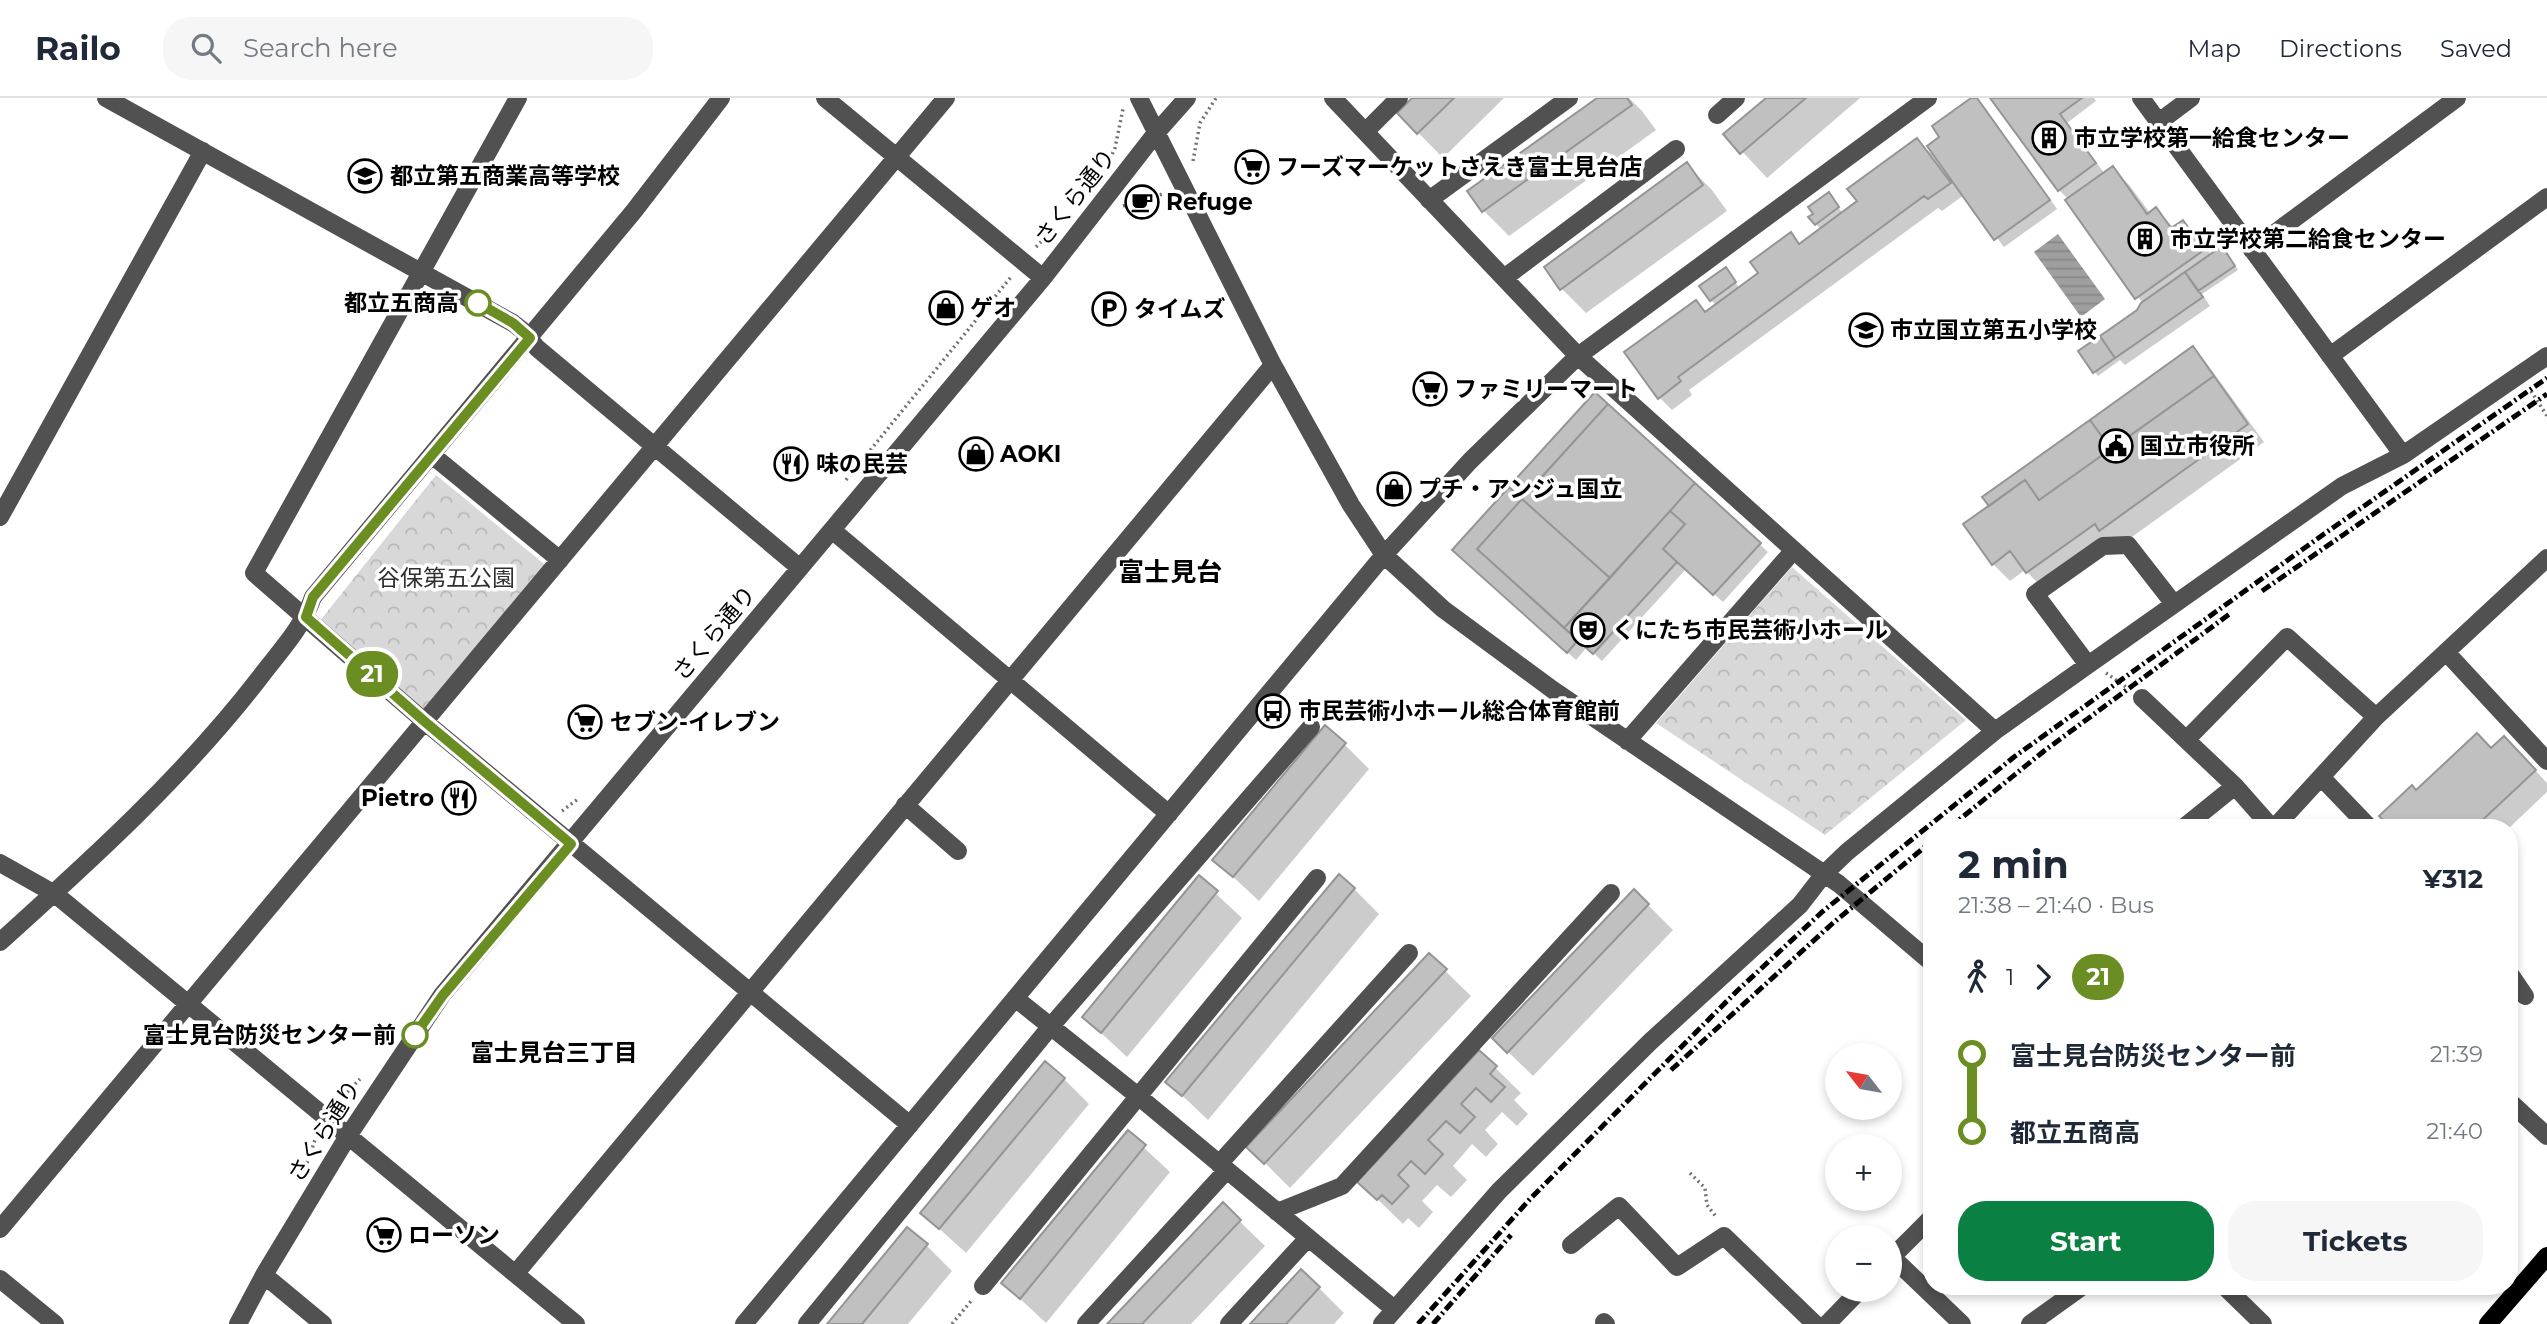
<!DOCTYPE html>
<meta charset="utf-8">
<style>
:root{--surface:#fff;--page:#f6f6f7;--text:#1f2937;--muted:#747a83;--line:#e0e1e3;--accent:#0b8043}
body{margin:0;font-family:Montserrat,"Noto Sans JP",sans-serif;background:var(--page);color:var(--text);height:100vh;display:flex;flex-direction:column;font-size:26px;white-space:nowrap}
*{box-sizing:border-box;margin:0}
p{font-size:23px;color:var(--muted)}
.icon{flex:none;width:38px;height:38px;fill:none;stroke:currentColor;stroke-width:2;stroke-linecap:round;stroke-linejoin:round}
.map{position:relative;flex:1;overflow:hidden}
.panel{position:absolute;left:1923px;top:721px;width:595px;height:476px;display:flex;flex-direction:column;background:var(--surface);border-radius:28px;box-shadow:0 4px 10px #0003}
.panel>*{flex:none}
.badge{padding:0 14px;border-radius:23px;font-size:24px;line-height:46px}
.needle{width:46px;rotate:301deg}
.buttons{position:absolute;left:1825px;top:945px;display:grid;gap:14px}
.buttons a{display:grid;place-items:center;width:77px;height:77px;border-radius:50%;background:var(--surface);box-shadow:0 4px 10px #0003;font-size:35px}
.map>.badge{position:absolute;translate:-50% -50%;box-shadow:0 0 0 4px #fff}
.legs{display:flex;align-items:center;gap:10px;height:77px;padding:0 35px;font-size:23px}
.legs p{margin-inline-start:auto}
.head{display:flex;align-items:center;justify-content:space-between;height:119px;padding:0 35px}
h1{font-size:38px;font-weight:700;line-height:52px}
.action{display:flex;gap:14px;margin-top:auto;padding:14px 35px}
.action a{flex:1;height:80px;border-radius:28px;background:var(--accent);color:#fff;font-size:28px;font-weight:700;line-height:80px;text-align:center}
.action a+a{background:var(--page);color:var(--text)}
ul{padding:0 35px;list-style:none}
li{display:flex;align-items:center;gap:24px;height:77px;font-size:26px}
li i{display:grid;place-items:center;width:10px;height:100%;margin:0 9px;background:currentColor}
li i::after{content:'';width:18px;height:18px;margin:-9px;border:5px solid;border-radius:50%;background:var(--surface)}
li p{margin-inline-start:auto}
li:first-child i{background:linear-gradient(#0000 50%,currentColor 0)}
li:last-child i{background:linear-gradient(currentColor 50%,#0000 0)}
header{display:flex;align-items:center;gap:42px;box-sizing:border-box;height:98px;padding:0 35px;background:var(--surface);border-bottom:2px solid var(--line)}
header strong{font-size:33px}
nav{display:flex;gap:38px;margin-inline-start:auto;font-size:24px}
.search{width:490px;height:63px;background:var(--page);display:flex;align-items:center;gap:18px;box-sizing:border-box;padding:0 24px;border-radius:28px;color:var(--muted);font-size:26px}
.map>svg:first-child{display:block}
.park{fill:url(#park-crowns)}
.water{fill:url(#water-rules)}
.shadow{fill:#0003}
.building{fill:#c0c0c0;stroke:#959595;stroke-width:2}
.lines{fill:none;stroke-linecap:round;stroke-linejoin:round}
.path{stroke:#737373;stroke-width:3.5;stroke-dasharray:2 3.5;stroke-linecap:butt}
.minor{stroke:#515151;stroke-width:18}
.major{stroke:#000;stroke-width:18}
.rail{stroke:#000;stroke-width:5;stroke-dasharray:10 3.5 2 3.5;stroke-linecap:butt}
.line-1-casing{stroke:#fff;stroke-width:16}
.line-1{stroke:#6b8e23;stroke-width:10}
.stop-1-dot{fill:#fff;stroke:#6b8e23;stroke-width:3.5}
.labels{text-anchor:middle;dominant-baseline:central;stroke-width:7;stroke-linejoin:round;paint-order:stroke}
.poi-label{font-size:23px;font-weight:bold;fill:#000;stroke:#fff;text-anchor:start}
.street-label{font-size:23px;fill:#000;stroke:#fff}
.stop-label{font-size:23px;font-weight:bold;fill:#000;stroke:#fff;text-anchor:end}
.park-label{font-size:23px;fill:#2f2f2f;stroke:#fff}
.neighbourhood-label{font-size:24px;font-weight:bold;fill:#000;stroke:#fff}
.quarter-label{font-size:26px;font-weight:bold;fill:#000;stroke:#fff}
</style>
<header>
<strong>Railo</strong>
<div class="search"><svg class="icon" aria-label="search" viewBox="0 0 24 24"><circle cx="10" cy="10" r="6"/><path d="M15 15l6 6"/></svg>Search here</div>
<nav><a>Map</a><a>Directions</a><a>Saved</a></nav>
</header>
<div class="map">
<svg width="2547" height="1226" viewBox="0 0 2547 1226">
<defs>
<pattern id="park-crowns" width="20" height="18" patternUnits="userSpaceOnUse" patternTransform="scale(1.75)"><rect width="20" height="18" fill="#d8d8d8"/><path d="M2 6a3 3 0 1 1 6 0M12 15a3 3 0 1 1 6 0" fill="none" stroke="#b8b8b8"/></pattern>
<pattern id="water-rules" width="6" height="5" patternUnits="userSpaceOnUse" patternTransform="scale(1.75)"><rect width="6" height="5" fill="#9f9f9f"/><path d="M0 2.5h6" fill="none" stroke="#878787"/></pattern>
</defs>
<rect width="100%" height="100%" fill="#fff"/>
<!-- park -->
<path class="park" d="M436,377L549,470L426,615L319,524Z
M1792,469L1966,622L1825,737L1656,625Z"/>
<!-- water -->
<path class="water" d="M2058,136L2105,201L2081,219L2034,154Z"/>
<!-- shadow -->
<path class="shadow" d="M1415,0H1504L1443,60L1399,15Z
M1600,0H1629L1642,13L1656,32L1509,138L1483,112Z
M1768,0H1860L1767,80L1726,36Z
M1974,0L1983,8L2057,111L2004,149L1964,97L1942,113L1938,110L1689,292L1692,297L1672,312L1659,299L1696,204L1707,215L1717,208L1711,202L1729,175L1740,191L1761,176L1791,137L1801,147L1821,132L1816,126L1832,100L1843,116L1859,104L1917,42L1936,60L1942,39Z
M1992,0H2094L2096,3L2067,25L2105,76L2113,70L2130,88L2150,115L2156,111L2174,130L2183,124L2200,141L2212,158L2226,154L2238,172L2202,196L2210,208L2125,267L2120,262L2098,278L2080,253L2144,207L2069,102L2059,92Z
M1687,67L1712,92L1727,113L1586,215L1561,190Z
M2193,251L2205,263L2264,344L2118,449L2044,491L2025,472L2010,483L1993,466L1991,409L1985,399Z
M1595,297L1768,454L1723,504L1686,471L1602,563L1587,549L1576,562L1463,460L1529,395L1517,383Z
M1344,646L1369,671L1259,803L1215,762Z
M2491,652L2521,657L2547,685V694L2509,730H2382L2416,694Z
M1199,780L1242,820L1127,959L1084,919Z
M1354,791L1379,816L1208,1022L1168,984Z
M1634,793L1673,832L1533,978L1494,940Z
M1429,857L1471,898L1290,1090L1249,1049Z
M1479,954L1521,995L1514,1002L1528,1016L1517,1028L1502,1014L1485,1032L1498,1046L1486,1059L1472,1046L1453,1068L1467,1082L1451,1099L1437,1087L1422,1103L1433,1114L1419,1130L1408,1120L1403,1126L1360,1084Z
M1064,981L1089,1006L966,1155L922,1115Z
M1128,1035L1170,1074L1046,1225L1003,1185Z
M1223,1107L1265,1148L1191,1226H1109Z
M927,1148L952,1173L908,1226H829Z
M1319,1190L1344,1215L1334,1226H1252Z"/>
<!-- building -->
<path class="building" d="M1412,0H1454L1417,36L1397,15Z
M1597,0H1627L1632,7L1482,114L1467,93Z
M1766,0H1806L1740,56L1723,36Z
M1971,0H1977L2050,102L1994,142L1927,48L1939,39L1932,28Z
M1990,0H2082L2060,16L2096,65L2058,93Z
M1917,40L1951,85L1928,101L1924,98L1678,279L1681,283L1658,301L1624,254L1696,202L1705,214L1758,175L1750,164L1791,134L1799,146L1857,103L1847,91Z
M1687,64L1703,87L1560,192L1544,169Z
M2113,68L2147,116L2156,109L2171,130L2183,122L2204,152L2135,201L2065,102Z
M1829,94L1839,109L1815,127L1808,119L1813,116L1808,109Z
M2222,148L2235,168L2198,193L2185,174Z
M1726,169L1736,184L1710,203L1699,188Z
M2185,174L2203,199L2115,260L2100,238L2137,212L2141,205Z
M2100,238L2115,260L2093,275L2078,253Z
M2193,248L2214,278L2111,351L2090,322Z
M2214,278L2248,326L2099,433L2095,426L2026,475L2010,453L1992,467L1963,426L2025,382L2039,402Z
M1595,294L1608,306L1527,395L1514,383Z
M1608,306L1695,385L1610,480L1522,401Z
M2090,322L2111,351L2039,402L2025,382L1989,408L1982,399Z
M1695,385L1761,445L1713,497L1663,451L1685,426L1670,413Z
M1509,389L1522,401L1477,451L1578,542L1567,555L1452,452Z
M1522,401L1610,480L1564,530L1477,451Z
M1670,413L1685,426L1663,451L1677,464L1593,556L1564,530Z
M1325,627L1346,645L1233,779L1212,762Z
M2477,635L2491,650L2504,638L2536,672L2474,730H2380L2376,726L2382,721L2379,718L2412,687L2416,692Z
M1339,776L1355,790L1182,998L1165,984Z
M1199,777L1218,793L1101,935L1082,919Z
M1634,791L1649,806L1507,955L1492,940Z
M1429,855L1447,871L1264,1066L1246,1049Z
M1479,952L1497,968L1490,976L1505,989L1491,1004L1476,990L1461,1006L1475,1019L1460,1035L1446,1023L1428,1042L1443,1056L1425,1076L1411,1063L1398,1077L1409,1088L1392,1106L1382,1097L1377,1102L1357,1084Z
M1045,963L1065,980L939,1131L920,1115Z
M1128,1032L1146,1047L1020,1201L1001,1185Z
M1223,1104L1241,1122L1142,1226H1107Z
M907,1129L928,1146L862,1226H827Z
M1301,1171L1320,1189L1286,1226H1250Z"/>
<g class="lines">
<!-- path -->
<path class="path" d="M1110,61L1115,50L1123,11
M1193,63L1200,25L1216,0
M1136,89L1144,102
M1123,108L1166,95
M1036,149L1055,130
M2531,293L2547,318
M846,382L1011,179
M2106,575L2126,589
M562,713L578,701
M336,1006L360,981
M307,1065L317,1036
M1690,1075L1705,1090L1707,1107L1717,1120
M952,1226L971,1203"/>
<!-- minor -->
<path class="minor" d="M106,0L513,225L522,232L537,250L800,470
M518,0L254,475L424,623L910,1027
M825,0L1043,180
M1139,0L1273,267L1351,407L1384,457L1443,511L1553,592L1839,786L1932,865
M1333,0L1578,258L1995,633
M2141,0L2403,357
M1717,17L1736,0
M2159,24L2191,0
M1365,34L1399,0
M1429,102L1569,0
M2252,152L2457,0
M1504,180L1676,51
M2330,258L2547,99
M432,357L560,462
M0,419L203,53
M832,432L1169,716
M2446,554L2547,663
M2088,567L2035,496L2103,448L2128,447L2174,506
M2142,600L2235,688L2272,730
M2187,641L2287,539L2376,619
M1627,643L1794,452
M2321,679L2370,730
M905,707L958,753
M2183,730L2235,688
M2274,730L2376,619L2547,460
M0,765L55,796L576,1226
M0,844C92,761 185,677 261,578C280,553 303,529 313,499L634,113L721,0
M2510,876L2525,898
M1015,900L1138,998L1394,1211
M2510,1004L2547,1038
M1219,1066L1409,855
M1277,1114L1342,1088L1611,795
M0,1131L946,0
M1571,1147L1619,1108L1677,1169L1724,1138L1815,1226
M1892,1159L1962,1226
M1890,1161L1932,1119
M516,1175L1273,267
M264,1177L323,1226
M0,1181L55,1226
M983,1188L1317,780
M2224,1188L2263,1226
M1604,1224L1606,1226
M238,1226L264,1177L348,1038L442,897L1043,180L1156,35L1187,0
M744,1226L1384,457L1470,363L1578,258L1928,0
M807,1226L1051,928L1311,629
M1086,1226L1227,1072
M1229,1226L1308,1140
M1382,1226L1499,1093L1651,943L1800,807L1824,776L1847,754L1995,633L2088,567L2342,388L2403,357L2547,258
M1827,1226L1860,1192
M2030,1226L2083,1188"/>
<!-- major -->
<path class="major" d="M2488,1226L2547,1158"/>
<!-- rail -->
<path class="rail" d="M2262,493L2547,296
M1949,730L2044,653L2231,515
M1671,972L1833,825L1932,743
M1418,1226L1530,1101L1737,893L1822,814L2014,659L2324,436L2547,280
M1433,1226L1511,1137"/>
</g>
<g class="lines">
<defs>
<path id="line-1" d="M415,937L443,897L571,746L424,623L306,519L313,499L530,240L513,225L478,205"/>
</defs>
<!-- line-1 casing -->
<use href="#line-1" class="line-1-casing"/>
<!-- line-1 -->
<use href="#line-1" class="line-1"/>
</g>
<!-- icons -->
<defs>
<symbol id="building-ring" viewBox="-11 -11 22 22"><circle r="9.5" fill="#fff" stroke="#000" stroke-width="1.5"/><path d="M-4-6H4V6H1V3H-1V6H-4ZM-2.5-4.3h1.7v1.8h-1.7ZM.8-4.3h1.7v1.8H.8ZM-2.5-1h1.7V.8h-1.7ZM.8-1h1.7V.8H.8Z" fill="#000"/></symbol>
<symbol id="supermarket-ring" viewBox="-11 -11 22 22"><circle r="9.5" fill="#fff" stroke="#000" stroke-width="1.5"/><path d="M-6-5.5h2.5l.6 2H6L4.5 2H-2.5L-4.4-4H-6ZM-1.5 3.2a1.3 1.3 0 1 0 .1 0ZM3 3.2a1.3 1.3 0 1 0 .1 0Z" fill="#000"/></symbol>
<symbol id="school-ring" viewBox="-11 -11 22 22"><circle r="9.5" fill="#fff" stroke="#000" stroke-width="1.5"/><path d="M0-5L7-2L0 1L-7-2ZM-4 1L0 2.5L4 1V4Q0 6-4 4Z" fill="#000"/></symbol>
<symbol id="cafe-ring" viewBox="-11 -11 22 22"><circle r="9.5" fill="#fff" stroke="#000" stroke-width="1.5"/><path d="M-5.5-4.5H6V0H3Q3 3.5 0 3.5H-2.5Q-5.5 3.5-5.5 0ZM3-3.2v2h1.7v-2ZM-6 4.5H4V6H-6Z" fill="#000"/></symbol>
<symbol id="shop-ring" viewBox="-11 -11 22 22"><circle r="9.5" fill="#fff" stroke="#000" stroke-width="1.5"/><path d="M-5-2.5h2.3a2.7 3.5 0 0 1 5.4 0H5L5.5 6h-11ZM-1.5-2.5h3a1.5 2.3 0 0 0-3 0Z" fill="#000"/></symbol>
<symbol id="parking-ring" viewBox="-11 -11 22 22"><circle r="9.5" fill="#fff" stroke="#000" stroke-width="1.5"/><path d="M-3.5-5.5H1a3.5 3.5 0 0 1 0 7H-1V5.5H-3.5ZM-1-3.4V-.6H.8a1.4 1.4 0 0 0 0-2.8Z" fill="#000"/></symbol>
<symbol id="civic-ring" viewBox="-11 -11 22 22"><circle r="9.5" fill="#fff" stroke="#000" stroke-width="1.5"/><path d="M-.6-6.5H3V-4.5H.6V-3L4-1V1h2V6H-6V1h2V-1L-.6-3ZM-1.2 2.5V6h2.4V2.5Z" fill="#000"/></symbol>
<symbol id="restaurant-ring" viewBox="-11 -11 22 22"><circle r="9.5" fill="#fff" stroke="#000" stroke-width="1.5"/><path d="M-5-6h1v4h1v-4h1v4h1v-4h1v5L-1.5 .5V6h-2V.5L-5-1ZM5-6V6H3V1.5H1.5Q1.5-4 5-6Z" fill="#000"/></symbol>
<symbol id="theatre-ring" viewBox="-11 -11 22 22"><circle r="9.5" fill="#fff" stroke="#000" stroke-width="1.5"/><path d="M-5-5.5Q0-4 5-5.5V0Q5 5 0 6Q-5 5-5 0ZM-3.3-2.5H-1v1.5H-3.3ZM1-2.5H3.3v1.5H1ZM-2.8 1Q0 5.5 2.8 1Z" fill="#000"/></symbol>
<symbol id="bus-ring" viewBox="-11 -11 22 22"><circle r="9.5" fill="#fff" stroke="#000" stroke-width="1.5"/><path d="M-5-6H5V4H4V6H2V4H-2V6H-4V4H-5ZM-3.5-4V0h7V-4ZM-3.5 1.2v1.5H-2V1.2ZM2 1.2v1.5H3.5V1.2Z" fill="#000"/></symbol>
</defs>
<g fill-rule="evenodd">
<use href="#building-ring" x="2030" y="21" width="38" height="38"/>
<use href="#supermarket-ring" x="1233" y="50" width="38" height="38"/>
<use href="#school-ring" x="346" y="59" width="38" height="38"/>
<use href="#cafe-ring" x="1123" y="85" width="38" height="38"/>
<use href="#building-ring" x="2126" y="122" width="38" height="38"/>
<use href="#shop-ring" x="927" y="191" width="38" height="38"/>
<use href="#parking-ring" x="1090" y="192" width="38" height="38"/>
<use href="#school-ring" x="1847" y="213" width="38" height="38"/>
<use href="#supermarket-ring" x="1411" y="272" width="38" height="38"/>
<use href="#civic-ring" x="2097" y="329" width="38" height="38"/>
<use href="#shop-ring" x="957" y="337" width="38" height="38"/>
<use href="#restaurant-ring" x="772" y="347" width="38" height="38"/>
<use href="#shop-ring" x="1375" y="372" width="38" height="38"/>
<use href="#theatre-ring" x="1569" y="513" width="38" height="38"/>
<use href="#bus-ring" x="1254" y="594" width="38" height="38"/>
<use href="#supermarket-ring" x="566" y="605" width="38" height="38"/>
<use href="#restaurant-ring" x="440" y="681" width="38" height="38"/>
<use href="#supermarket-ring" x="365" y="1118" width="38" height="38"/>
</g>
<!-- markers -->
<g class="stop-1-dot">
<circle cx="478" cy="205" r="12"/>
<circle cx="415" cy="937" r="12"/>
</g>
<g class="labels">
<!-- poi labels -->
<g class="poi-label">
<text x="2074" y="40">市立学校第一給食センター</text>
<text x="1276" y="69">フーズマーケットさえき富士見台店</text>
<text x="390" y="78">都立第五商業高等学校</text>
<text x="1166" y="104">Refuge</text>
<text x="2170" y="141">市立学校第二給食センター</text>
<text x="970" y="210">ゲオ</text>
<text x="1134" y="211">タイムズ</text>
<text x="1890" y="232">市立国立第五小学校</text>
<text x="1454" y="291">ファミリーマート</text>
<text x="2140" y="348">国立市役所</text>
<text x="1000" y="356">AOKI</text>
<text x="816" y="366">味の民芸</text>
<text x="1418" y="391">プチ・アンジュ国立</text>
<text x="1612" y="532">くにたち市民芸術小ホール</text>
<text x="1298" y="613">市民芸術小ホール総合体育館前</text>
<text x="610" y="624">セブン-イレブン</text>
<text x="434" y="700" text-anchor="end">Pietro</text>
<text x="408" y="1137">ローソン</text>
</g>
<!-- street labels -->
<g class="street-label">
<text transform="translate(1075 99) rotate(-52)">さくら通り</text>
<text transform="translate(714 535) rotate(-50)">さくら通り</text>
<text transform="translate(324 1033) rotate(-58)">さくら通り</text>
</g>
<!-- stop labels -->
<g class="stop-label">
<text x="459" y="205">都立五商高</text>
<text x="396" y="937">富士見台防災センター前</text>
</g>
<!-- park labels -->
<g class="park-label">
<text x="446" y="480">谷保第五公園</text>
</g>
<!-- neighbourhood labels -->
<g class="neighbourhood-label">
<text x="554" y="954">富士見台三丁目</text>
</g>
<!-- quarter labels -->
<g class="quarter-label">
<text x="1170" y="474">富士見台</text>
</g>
</g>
</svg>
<div class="buttons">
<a><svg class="needle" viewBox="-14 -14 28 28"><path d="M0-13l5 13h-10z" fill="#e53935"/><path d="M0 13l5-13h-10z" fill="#747a83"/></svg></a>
<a>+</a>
<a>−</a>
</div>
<b class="badge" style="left:372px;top:576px;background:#6b8e23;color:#fff">21</b>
<section class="panel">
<div class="head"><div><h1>2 min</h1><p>21:38 – 21:40 · Bus</p></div><b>¥312</b></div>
<div class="legs"><svg class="icon" aria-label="walk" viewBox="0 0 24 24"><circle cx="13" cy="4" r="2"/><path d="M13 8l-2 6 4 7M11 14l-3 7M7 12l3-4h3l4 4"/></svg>1<svg class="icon" aria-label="forward" viewBox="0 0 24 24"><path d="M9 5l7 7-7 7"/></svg><b class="badge" style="background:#6b8e23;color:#fff">21</b></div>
<ul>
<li><i style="color:#6b8e23"></i><b>富士見台防災センター前</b><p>21:39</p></li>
<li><i style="color:#6b8e23"></i><b>都立五商高</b><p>21:40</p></li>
</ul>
<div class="action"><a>Start</a><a>Tickets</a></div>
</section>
</div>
